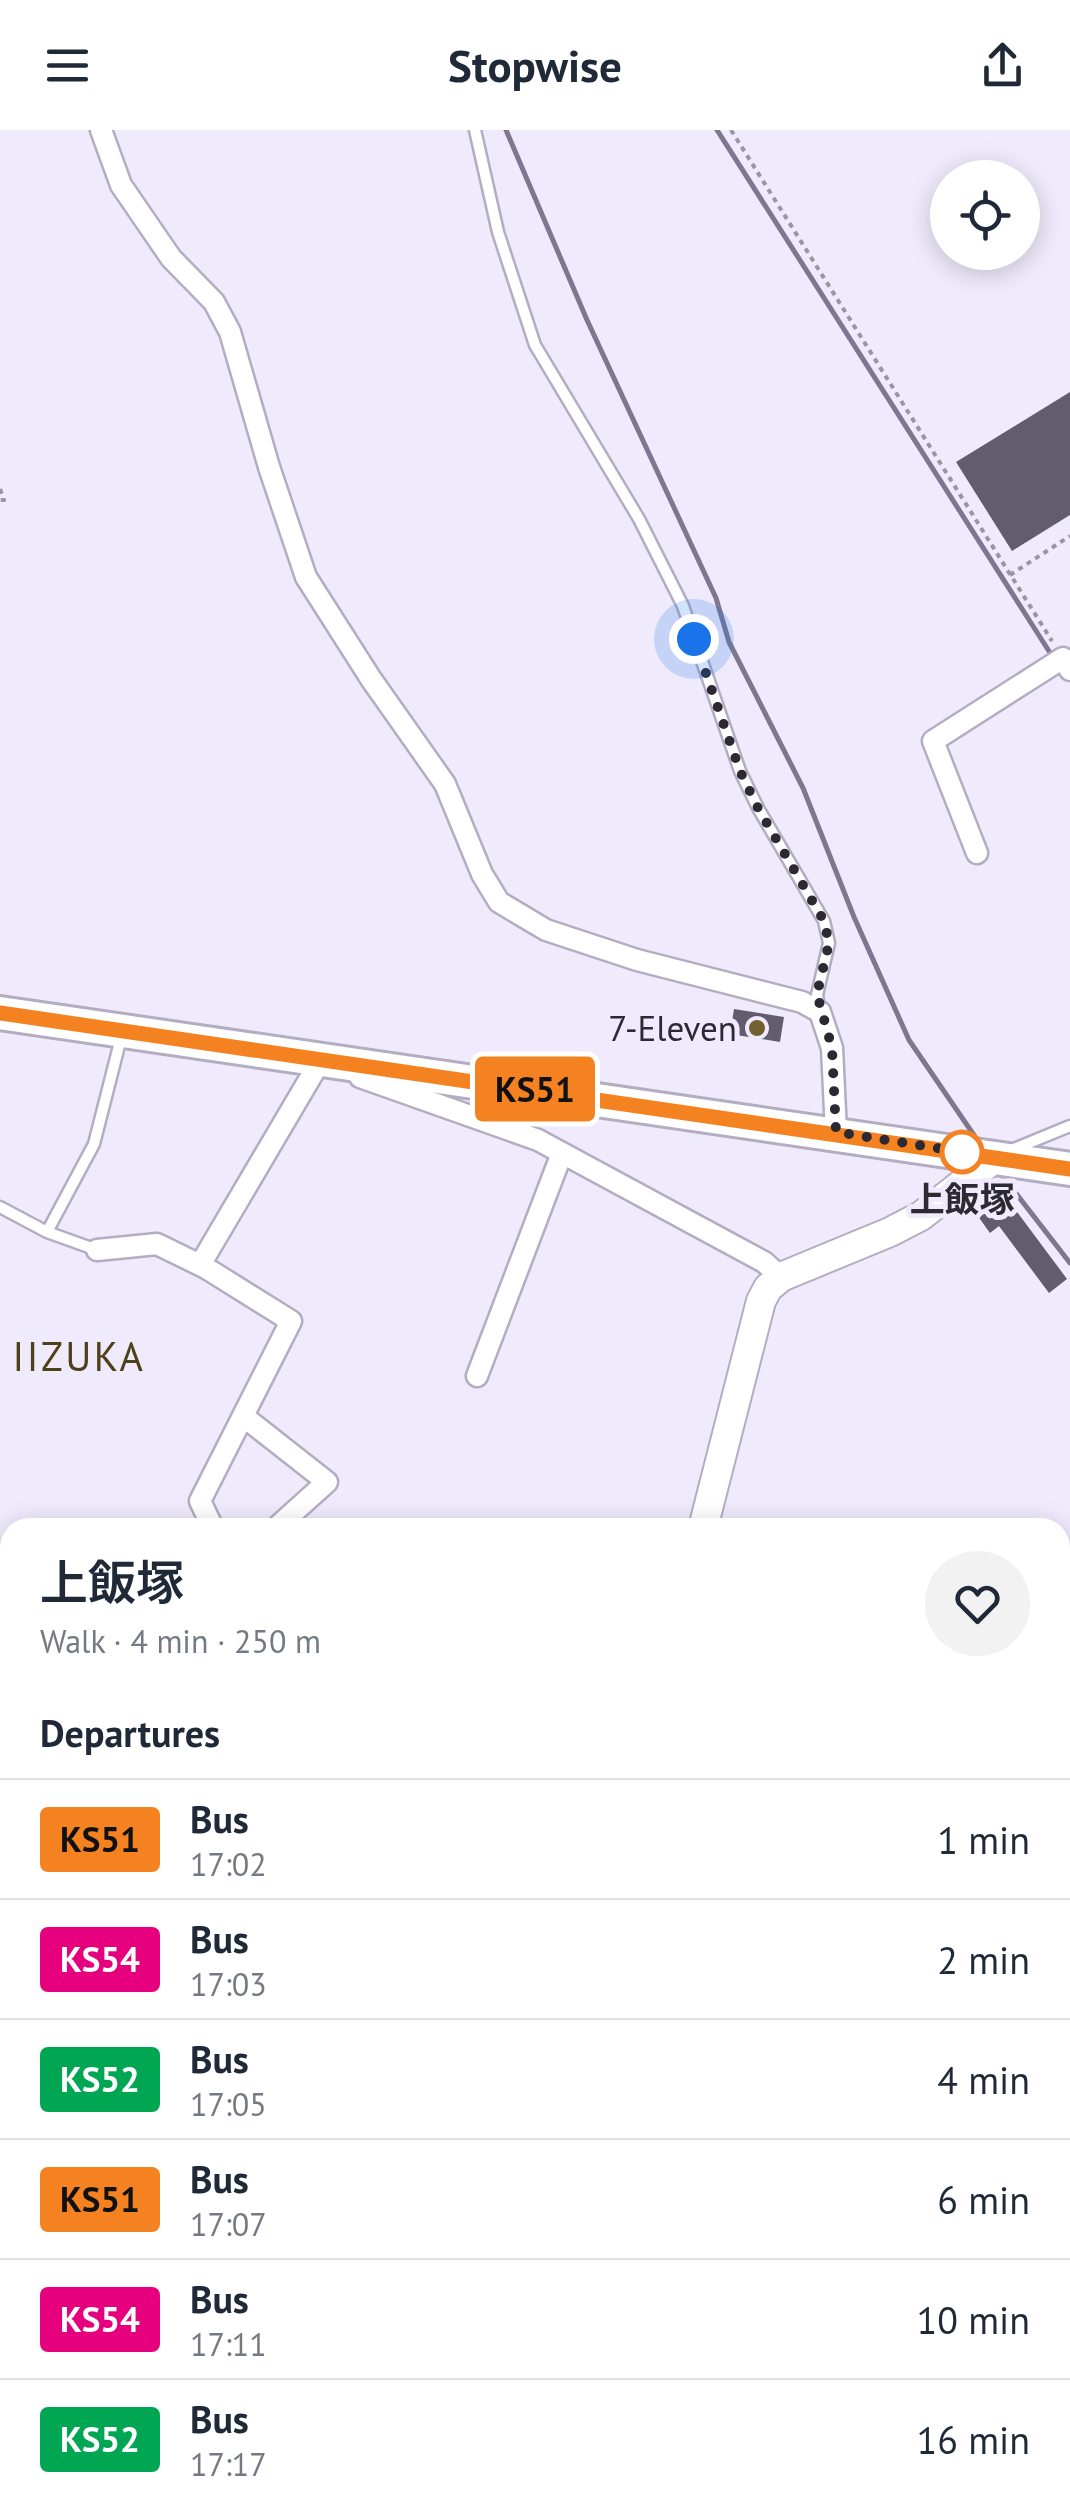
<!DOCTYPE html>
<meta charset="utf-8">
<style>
:root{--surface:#fff;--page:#f2f2f3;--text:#1f2937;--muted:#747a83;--line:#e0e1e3}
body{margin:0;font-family:"PT Sans","Noto Sans JP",sans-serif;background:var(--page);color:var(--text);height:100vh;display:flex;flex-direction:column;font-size:38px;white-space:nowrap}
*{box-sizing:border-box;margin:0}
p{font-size:32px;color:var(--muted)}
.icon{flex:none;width:55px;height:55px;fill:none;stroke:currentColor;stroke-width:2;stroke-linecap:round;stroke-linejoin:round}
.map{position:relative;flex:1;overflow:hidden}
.details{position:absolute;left:0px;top:1388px;width:1070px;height:1002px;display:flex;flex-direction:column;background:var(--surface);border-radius:30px 30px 0 0;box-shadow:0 5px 25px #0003}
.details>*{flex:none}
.badge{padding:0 20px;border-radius:8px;font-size:35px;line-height:65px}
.fabs{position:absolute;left:930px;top:30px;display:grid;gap:20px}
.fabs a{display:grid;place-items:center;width:110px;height:110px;border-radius:50%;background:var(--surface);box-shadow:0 5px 25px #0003;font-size:50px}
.you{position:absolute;width:50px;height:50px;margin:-25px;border:8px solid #fff;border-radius:50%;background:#1a73e8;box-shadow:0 0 0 15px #1a73e833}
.map>.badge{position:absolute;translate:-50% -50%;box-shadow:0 0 0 5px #fff}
h2{padding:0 40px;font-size:38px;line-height:90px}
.round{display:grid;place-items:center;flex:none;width:105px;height:105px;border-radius:52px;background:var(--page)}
.overview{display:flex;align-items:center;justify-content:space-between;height:170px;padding:0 40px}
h1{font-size:48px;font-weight:600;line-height:75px}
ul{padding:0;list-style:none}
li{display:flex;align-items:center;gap:30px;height:120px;padding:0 40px;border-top:2px solid var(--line)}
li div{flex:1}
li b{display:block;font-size:38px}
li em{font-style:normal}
li .badge{min-width:110px;font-weight:700;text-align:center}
header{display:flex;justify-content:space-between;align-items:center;height:130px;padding:0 40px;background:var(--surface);font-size:45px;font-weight:600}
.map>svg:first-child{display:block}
.forest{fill:#b7accd}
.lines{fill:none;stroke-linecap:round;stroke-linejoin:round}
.stream{stroke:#7f7790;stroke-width:5}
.building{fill:#625c6e}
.service-casing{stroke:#b4adc2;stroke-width:15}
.minor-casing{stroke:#b4adc2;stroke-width:25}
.tertiary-casing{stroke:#b4adc2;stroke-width:32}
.primary-casing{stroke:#b4adc2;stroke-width:38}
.path{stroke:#9996a3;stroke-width:4;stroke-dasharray:5 5;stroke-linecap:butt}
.service{stroke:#fff;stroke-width:10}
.minor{stroke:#fff;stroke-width:20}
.tertiary{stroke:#fff;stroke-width:28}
.primary{stroke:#fff;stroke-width:32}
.line-casing{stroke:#fff;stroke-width:22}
.line{stroke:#f58220;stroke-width:15}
.walk{stroke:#2b2931;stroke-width:10;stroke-dasharray:0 18}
.poi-dot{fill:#72602e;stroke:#f0ebfc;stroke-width:4}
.stop-dot{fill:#fff;stroke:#f58220;stroke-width:5}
.labels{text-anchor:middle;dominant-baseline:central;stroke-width:10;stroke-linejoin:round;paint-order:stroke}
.poi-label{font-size:35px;fill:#2b2931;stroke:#f0ebfc;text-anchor:end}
.stop-label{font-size:35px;font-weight:bold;fill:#2b2931;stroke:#f0ebfc}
.quarter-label{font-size:40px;letter-spacing:2.5px;fill:#4e4119;stroke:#f0ebfc}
</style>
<header><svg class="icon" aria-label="menu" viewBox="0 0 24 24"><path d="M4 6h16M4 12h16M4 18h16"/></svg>Stopwise<svg class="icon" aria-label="share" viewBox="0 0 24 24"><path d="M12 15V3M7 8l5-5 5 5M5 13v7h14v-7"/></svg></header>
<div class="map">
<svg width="1070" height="2388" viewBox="0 0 1070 2388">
<rect width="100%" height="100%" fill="#f0ebfc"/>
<!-- forest -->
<path class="forest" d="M10,2061V2124L0,2147V2069Z
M412,2380H611L605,2388H411Z
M791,2380H939L942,2388H789Z"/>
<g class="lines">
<!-- stream -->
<path class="stream" d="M506,0L587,190L716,468L729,512L803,658L854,787L909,910L980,1014
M717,0L1054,529
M1001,1044L1070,1133
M0,1749H10
M1060,2243L1070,2246"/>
</g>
<!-- building -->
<path class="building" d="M1070,262V385L1012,421L956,332Z
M734,879L784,887L780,912L730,904Z
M994,1051L1067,1149L1049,1163L999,1096L990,1103L967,1071Z"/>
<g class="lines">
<defs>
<path id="service" d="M475,0L498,102L535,215L639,389L683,476L740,641L758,678L824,791L829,813L817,865L820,882
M1014,1019L1070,996
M0,1077L47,1102L97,1120
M47,1102L94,1014L122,904
M1060,1679L1070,1665"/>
<path id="minor" d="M101,0L121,55L171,128L214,172L230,202L269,337L306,447L371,549L445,654L482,744L499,772L546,800L637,830L802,872L820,882L832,918L836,1002
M977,723L933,611L1063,528L1070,540
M360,947L538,1010L764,1132L781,1147
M97,1120L157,1114L206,1138L291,1191L200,1371L213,1398
M200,1135L319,933
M477,1246L562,1023
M243,1286L327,1352L276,1398
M0,1657L10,1661
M0,2370L10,2363
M134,2380L143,2388"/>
<path id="tertiary" d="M703,1398L761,1171L768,1158L781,1147L890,1102L921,1086L995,1028
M1060,1612L1070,1620"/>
<path id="primary" d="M0,883L1070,1039"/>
</defs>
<!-- service casing -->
<use href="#service" class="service-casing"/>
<!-- minor casing -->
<use href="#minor" class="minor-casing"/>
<!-- tertiary casing -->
<use href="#tertiary" class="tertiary-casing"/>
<!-- primary casing -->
<use href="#primary" class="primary-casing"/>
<!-- path -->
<path class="path" d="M731,0L1052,511
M0,359L4,370H0
M1010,445L1070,406
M0,1959L10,1966
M1060,2130L1070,2138
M651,2380L653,2388"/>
<!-- service -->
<use href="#service" class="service"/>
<!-- minor -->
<use href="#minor" class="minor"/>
<!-- tertiary -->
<use href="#tertiary" class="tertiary"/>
<!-- primary -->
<use href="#primary" class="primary"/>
</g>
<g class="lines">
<defs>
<path id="line" d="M0,883L1070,1039"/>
</defs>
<!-- line casing -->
<use href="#line" class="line-casing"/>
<!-- line -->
<use href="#line" class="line"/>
<!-- walk -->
<path class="walk" d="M694,509L740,641L758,678L824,791L829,813L817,864L832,918L836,1002L962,1022"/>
</g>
<!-- markers -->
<circle class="poi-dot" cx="757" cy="898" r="10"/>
<circle class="stop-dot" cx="962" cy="1022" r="20"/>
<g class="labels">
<!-- poi labels -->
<g class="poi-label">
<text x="737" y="898">7-Eleven</text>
</g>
<!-- stop labels -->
<g class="stop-label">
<text x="962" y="1069">上飯塚</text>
</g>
<!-- quarter labels -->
<g class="quarter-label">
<text x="79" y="1226">IIZUKA</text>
</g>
</g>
</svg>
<div class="fabs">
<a><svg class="icon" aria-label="locate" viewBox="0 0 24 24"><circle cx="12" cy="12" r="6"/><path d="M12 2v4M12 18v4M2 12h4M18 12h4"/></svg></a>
</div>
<div class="you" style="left:694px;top:509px"></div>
<b class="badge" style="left:535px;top:959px;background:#f58220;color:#111">KS51</b>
<section class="details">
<div class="overview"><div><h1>上飯塚</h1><p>Walk · 4 min · 250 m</p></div><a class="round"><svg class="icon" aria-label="heart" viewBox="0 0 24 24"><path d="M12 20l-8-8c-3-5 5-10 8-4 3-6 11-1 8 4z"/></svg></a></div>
<h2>Departures</h2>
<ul>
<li><span class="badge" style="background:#f58220;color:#111">KS51</span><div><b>Bus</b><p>17:02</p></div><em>1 min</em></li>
<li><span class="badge" style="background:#e6007e;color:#fff">KS54</span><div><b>Bus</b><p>17:03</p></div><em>2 min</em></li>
<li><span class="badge" style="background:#00a651;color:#fff">KS52</span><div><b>Bus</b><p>17:05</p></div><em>4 min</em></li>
<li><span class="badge" style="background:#f58220;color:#111">KS51</span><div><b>Bus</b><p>17:07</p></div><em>6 min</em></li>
<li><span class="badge" style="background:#e6007e;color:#fff">KS54</span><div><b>Bus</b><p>17:11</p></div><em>10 min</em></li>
<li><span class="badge" style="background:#00a651;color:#fff">KS52</span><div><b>Bus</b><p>17:17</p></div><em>16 min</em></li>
</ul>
</section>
</div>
